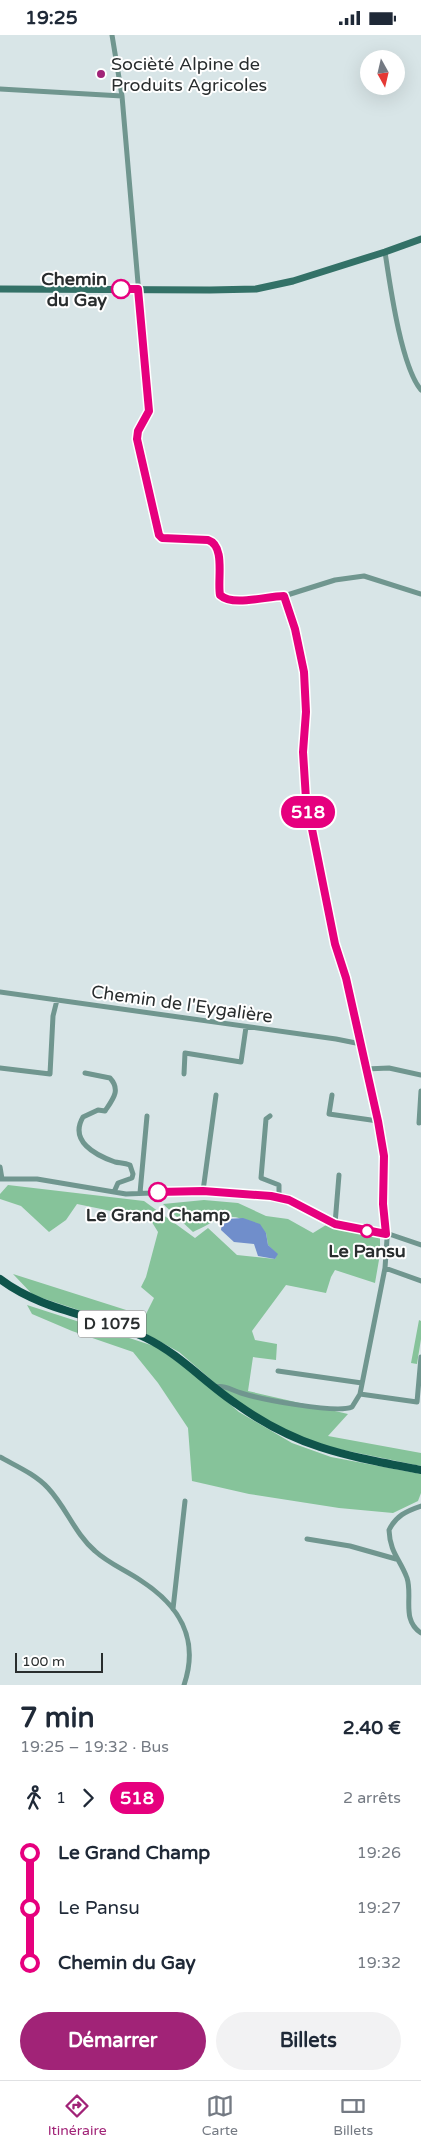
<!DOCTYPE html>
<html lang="fr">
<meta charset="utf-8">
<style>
:root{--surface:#fff;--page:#f2f2f3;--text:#1f2937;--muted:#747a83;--line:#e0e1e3;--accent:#a12377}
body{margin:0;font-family:"Varela Round",sans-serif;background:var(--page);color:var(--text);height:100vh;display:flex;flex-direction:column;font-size:19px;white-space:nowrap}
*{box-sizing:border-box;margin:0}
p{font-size:16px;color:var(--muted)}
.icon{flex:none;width:28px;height:28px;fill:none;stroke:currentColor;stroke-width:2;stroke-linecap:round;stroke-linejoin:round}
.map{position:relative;height:1650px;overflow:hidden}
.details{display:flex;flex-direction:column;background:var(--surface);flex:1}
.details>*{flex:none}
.badge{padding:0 10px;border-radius:16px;font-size:18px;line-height:32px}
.needle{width:32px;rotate:172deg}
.controls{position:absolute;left:360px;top:15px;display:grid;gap:10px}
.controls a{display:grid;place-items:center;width:45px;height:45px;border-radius:50%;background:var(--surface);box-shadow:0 5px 20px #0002;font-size:25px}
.scale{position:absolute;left:15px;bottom:12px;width:88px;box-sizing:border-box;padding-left:5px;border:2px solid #292d2e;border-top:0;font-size:14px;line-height:18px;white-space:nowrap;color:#292d2e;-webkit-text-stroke:4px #fff;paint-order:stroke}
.map>.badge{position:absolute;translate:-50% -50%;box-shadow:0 0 0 2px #fff}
.legs{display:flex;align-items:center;gap:8px;height:55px;padding:0 20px;font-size:16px}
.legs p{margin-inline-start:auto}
.overview{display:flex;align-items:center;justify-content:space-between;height:85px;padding:0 20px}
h1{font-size:28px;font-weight:700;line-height:38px}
.action{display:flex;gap:10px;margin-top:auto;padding:10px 20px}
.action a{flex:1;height:58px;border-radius:30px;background:var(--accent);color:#fff;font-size:20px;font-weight:700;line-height:58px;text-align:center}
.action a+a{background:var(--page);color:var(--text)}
ul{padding:0 20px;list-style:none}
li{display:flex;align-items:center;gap:18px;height:55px;font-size:19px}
li i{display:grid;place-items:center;width:8px;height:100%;margin:0 6px;background:currentColor}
li i::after{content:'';width:12px;height:12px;margin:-6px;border:4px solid;border-radius:50%;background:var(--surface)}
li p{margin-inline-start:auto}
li:first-child i{background:linear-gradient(#0000 50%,currentColor 0)}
li:last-child i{background:linear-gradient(currentColor 50%,#0000 0)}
.status{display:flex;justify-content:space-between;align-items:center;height:35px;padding:0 25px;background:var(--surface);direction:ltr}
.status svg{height:14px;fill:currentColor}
.tab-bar{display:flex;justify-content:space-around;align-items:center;height:70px;border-top:1px solid var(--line);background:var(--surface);font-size:14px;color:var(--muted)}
.tab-bar a{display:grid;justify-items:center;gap:2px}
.tab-bar .active{color:var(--accent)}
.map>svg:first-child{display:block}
.green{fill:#86c39a}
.water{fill:#708ecb}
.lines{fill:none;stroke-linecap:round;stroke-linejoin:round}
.street{stroke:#70968f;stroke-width:5}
.secondary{stroke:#337167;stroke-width:7}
.primary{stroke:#0f544b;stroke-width:8}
.line-1-casing{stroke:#fff;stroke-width:11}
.line-1{stroke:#e6007e;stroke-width:8}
.poi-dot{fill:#a12377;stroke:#fff;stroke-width:2}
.stop-1-dot{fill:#fff;stroke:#e6007e;stroke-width:2.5}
.labels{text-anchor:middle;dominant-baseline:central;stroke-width:4;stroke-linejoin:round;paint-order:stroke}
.shield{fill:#fff;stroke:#696c6d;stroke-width:1}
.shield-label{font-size:16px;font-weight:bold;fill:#292d2e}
.poi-label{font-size:18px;fill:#292d2e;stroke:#fff;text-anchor:start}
.stop-label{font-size:18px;font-weight:bold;fill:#292d2e;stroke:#fff}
.street-label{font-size:18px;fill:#292d2e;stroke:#fff}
</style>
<div class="status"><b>19:25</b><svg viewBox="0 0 49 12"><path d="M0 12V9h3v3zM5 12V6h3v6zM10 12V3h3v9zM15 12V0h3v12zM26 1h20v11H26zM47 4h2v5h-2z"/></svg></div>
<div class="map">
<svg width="421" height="1650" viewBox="0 0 421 1650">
<rect width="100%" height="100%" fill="#d8e5e7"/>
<!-- green -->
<path class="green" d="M8,1150L144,1166L195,1203L208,1193L237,1220L275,1224L277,1219L268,1210L266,1198C229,1174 230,1179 193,1197L163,1169L204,1165L238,1168L266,1181L288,1184L313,1198L326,1190L380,1203V1219L375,1248L335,1235L331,1242L326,1258L286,1250L252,1296L255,1305L277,1309L276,1325L253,1322L248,1356L348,1379L328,1401L421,1418V1431L324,1411L291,1398L262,1383L229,1360L179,1317L139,1295L33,1260L13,1239L145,1281L154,1263L141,1252L146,1242L158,1197L150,1184L77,1169L66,1185L49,1197L21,1171L0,1164V1159Z
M27,1270L157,1312L199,1343L239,1377L292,1408L331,1422L421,1439V1458L418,1466L393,1478L339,1473L249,1459L192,1446L188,1393L158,1348L133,1317L72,1296L32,1279Z
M419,1285L421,1286V1304L417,1329L411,1328Z"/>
<!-- water -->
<path class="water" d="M243,1183L260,1189L266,1198L268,1210L278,1219L275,1224L258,1221L254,1209L234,1207L221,1195L222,1187L227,1184Z"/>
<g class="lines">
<!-- street -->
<path class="street" d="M112,0L122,61L148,365V381L138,396L137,404L159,500L162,503L201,504L213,507L218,516L220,560L225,565L234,566L284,561L335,545L364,541L421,559
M0,54L122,61
M385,217C390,250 401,331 421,355
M0,957L336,1004L361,1009
M0,1033L50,1039L53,981L57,965
M366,1034L389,1033L421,1040
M85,1038L110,1043C121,1055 113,1064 105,1076L98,1075L83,1082C69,1106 95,1120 115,1127C120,1128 125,1128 130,1130L133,1139L132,1143L118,1148L114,1157
M184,1039L185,1018L241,1027L246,992
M332,1060L329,1079L378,1086
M270,1081L266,1084L261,1143L279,1150V1163
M419,1088L421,1056
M0,1132L2,1144
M0,1144H37L126,1159L203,1156L271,1161L289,1165L335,1189L389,1199L421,1210
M203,1156L216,1060
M140,1158L147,1081
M335,1189L339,1140
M385,1233L421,1246
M278,1336L362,1348
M215,1352C226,1350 231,1355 241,1358C260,1364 336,1379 352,1372L360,1359L385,1233L387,1204L383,1169V1121L373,1062L346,943L335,909L316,808L310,787L304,748L303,717L307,677L304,637L295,594L284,561
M360,1359L417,1367L421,1322
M0,1422C16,1431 35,1439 48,1453C66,1472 75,1499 95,1516C108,1528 125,1535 140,1545C179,1570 200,1603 184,1650
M421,1471C406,1476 396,1481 389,1495C390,1518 400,1524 407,1543C413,1561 401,1585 421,1598
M307,1504L350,1511L396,1524
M173,1574L185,1466"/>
<!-- secondary -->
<path class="secondary" d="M0,254L210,255L256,254L293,246L385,217L421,204"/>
<!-- primary -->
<path class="primary" d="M0,1244C43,1277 99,1280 146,1303C181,1320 206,1349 238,1370C300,1414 348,1421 421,1435"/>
</g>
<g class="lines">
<defs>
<path id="line-1" d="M121,254H138L149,376L138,396L137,404L159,500L162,503L208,505C226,511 217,545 220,560C233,572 266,561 284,561L295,594L304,637L306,677L303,717L306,764L335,909L346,943L378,1086L384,1121L383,1169L386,1199L335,1189L289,1165L271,1161L203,1156L158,1157"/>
</defs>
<!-- line-1 casing -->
<use href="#line-1" class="line-1-casing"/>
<!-- line-1 -->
<use href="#line-1" class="line-1"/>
</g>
<!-- markers -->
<circle class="poi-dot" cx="101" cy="39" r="5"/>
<g class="stop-1-dot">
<circle cx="121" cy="254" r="9"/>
<circle cx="158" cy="1157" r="9"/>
<circle cx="367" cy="1196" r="6"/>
</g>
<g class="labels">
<!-- shield labels -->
<rect class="shield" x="78" y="1275.5" width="68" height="27" rx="4"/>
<g class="shield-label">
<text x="112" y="1289">D 1075</text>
</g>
<!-- poi labels -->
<g class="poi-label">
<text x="111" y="29">Socièté Alpine de<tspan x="111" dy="21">Produits Agricoles</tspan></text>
</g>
<!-- stop labels -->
<g class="stop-label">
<text x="107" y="244" text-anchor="end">Chemin<tspan x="107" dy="21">du Gay</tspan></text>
<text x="158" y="1180">Le Grand Champ</text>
<text x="367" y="1216">Le Pansu</text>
</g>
<!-- street labels -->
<g class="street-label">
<text transform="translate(182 969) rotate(8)">Chemin de l'Eygalière</text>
</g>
</g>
</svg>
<div class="controls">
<a><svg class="needle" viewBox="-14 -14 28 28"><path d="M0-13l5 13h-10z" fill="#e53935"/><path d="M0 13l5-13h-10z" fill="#747a83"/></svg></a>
</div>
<div class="scale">100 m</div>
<b class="badge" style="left:308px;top:777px;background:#e6007e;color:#fff">518</b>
</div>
<section class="details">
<div class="overview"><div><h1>7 min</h1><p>19:25 – 19:32 · Bus</p></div><b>2.40 €</b></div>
<div class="legs"><svg class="icon" aria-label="walk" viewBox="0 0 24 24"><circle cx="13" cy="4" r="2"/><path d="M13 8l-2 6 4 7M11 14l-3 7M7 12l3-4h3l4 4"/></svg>1<svg class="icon" aria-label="forward" viewBox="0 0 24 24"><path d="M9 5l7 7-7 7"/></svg><b class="badge" style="background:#e6007e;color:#fff">518</b><p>2 arrêts</p></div>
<ul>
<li><i style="color:#e6007e"></i><b>Le Grand Champ</b><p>19:26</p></li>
<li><i style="color:#e6007e"></i><span>Le Pansu</span><p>19:27</p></li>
<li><i style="color:#e6007e"></i><b>Chemin du Gay</b><p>19:32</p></li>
</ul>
<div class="action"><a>Démarrer</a><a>Billets</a></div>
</section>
<nav class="tab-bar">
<a class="active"><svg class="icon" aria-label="directions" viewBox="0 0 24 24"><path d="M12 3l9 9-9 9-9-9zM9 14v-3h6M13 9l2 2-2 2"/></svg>Itinéraire</a>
<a><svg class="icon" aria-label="map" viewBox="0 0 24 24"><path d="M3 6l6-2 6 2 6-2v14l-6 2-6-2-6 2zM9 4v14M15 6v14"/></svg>Carte</a>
<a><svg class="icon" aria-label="tickets" viewBox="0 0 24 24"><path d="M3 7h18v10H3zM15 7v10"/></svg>Billets</a>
</nav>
